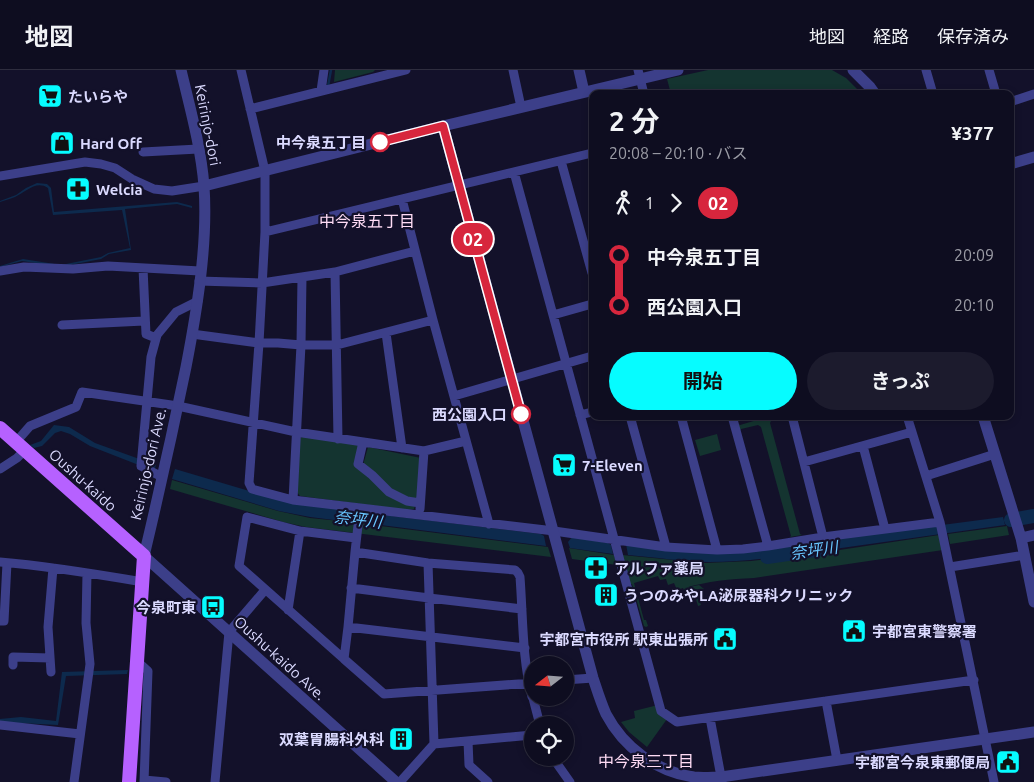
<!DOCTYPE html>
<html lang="ja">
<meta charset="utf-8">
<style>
:root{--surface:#0e0d20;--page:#1c1b2d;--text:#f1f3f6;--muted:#9b9ca5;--line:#2e2d3e;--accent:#06fcff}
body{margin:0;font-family:Ubuntu,"Noto Sans JP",sans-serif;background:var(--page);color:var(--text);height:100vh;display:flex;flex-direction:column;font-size:19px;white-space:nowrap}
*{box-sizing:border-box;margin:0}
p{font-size:16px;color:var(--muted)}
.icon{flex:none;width:28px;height:28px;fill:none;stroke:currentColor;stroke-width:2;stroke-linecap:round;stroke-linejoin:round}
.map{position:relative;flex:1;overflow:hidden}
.panel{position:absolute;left:589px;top:20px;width:425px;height:330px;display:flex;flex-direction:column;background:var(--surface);border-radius:10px;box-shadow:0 2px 8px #0003,0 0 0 1px var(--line)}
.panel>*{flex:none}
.badge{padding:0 10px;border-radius:16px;font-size:18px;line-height:32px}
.needle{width:32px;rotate:253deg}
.tools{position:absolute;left:524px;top:586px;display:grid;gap:10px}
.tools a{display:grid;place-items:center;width:50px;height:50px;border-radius:50%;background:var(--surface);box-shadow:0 2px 8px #0003,0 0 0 1px var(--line);font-size:25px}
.map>.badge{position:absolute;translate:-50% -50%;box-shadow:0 0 0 2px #fff}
.legs{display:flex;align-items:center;gap:8px;height:55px;padding:0 20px;font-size:16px}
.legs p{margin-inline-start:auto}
.headline{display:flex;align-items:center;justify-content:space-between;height:85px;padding:0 20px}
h1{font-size:28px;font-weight:700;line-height:38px}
.cta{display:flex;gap:10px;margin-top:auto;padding:10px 20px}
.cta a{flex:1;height:58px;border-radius:30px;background:var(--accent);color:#111;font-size:20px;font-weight:700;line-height:58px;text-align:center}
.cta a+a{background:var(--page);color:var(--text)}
ul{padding:0 20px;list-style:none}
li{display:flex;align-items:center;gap:18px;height:50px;font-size:19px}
li i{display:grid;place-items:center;width:8px;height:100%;margin:0 6px;background:currentColor}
li i::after{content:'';width:12px;height:12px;margin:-6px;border:4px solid;border-radius:50%;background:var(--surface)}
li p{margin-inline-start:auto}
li:first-child i{background:linear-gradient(#0000 50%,currentColor 0)}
li:last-child i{background:linear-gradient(currentColor 50%,#0000 0)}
header{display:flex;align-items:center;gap:30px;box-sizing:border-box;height:70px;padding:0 25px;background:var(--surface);border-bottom:1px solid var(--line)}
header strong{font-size:24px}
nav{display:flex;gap:28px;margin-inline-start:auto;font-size:18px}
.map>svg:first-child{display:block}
.green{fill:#143430}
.water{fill:#0d2a4d}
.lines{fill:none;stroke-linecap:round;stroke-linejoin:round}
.stream{stroke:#0d2a4d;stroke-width:2.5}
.river{stroke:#0d2a4d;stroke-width:14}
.minor{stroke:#3c3f89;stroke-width:9}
.tertiary{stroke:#3c3f89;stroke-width:11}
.primary{stroke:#b661ff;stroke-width:14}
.line-1-casing{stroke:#fff;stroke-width:11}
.line-1{stroke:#d7263d;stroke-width:8}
.stop-1-dot{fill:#fff;stroke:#d7263d;stroke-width:2.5}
.labels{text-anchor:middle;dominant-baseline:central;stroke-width:4.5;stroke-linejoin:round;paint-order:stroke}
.poi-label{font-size:15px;font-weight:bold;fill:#dbdaff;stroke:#13112a;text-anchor:start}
.street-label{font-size:15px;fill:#dbdaff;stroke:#13112a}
.stop-label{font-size:15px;font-weight:bold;fill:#dbdaff;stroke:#13112a;text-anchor:end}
.neighbourhood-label{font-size:16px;fill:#ffdcf5;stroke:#13112a}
.water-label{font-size:16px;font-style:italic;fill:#68c6ff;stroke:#13112a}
</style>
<header>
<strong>地図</strong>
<nav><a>地図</a><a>経路</a><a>保存済み</a></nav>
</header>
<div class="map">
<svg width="1034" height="712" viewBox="0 0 1034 712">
<rect width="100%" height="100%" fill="#13112a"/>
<!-- green -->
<path class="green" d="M335,0H375L373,2L334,12Z
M708,0H832L846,8L862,24H671L667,9Z
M758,346H788V348L787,347L771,351L770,353L800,464L802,465L790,467L791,466L761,357L758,355L741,359L740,361L738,353L740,355L757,350Z
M717,364L721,380L700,386L695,370Z
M304,366L359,374L355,395L415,436L414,439L407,440L300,426L297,422L299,369Z
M368,377L421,388L417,431L397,424L363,395Z
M172,410L278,441L310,448L350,452L352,441L366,443L365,454L548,477L551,487L306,457L283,452L170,419Z
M1007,456L1009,465L950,474L948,464Z
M939,465L943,480L754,508C730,509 708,511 685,518L699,515L704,519L703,526L699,529L701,535L698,536L695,526L702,521L700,519L685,522L683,518L677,520L674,513L668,515L666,509L660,510L658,506L634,513L644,550H646L648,556L646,557L644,556L632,514H630L622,485L705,493L751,491L786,487L785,475L811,472L813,484Z
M569,478L614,485L617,495L572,489Z
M658,635L667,649L647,677L629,662L621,652L635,648L634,641Z"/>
<!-- water -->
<path class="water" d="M37,113L47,114L51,118L54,142L177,132L192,136V138L177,134L125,139L131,180L109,184L101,189L60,197L22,191L0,197V196L23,189L61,195L101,187L108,183L130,178L122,140L53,145L48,118C36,110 26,122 15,127C11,129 5,130 0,132V131L16,125L26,118Z
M54,355L69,357L95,373L156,395L154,401L90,376L70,364L61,361L55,363L42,376L34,378L30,375L41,371Z
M175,399L283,431L351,441L350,452L310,447L279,441L172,409Z
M367,443L541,464L544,466L546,476L365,453Z
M1003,447L1005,455L813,482L812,472Z
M572,467L608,473L611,475L613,484L570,478L568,472Z
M626,474L784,477L786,486C760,489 735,492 709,492C682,492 655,487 628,485Z
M128,600L127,604L66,606L58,655L0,652V649L21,647L56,651L62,602Z"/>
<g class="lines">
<!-- stream -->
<path class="stream" d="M328,16L331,0"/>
<!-- river -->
<path class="river" d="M1011,450L1034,446
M767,487L830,478"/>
<!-- minor -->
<path class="minor" d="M241,0L265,101V162L259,273L249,413L252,419L293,430L554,461L666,477L717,480L743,479L768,476L823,467L940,452L994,712
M513,0L521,37
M638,0L644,24
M926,0L933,24
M989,0L996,24
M321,21L324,0
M1010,32L1034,24
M250,39L406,0
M143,82L198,79
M561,91L592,203
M514,102L661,641L677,652L974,610
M0,106L85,92L101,94L115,98L132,109L154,119L172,121L204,116
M402,129L433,250L489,454
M265,162L592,83
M143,198L146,264L156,268
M0,201L24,197L73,199L108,196L200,201
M335,202L415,181
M199,211L262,213L335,202L338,369
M553,245L592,234
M62,255L144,251
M386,263L402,378
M192,264L259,273H278L301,275H337L433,250
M454,326L592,286
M580,345L592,342
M630,346L666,477
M681,346L717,480
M732,346L768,476
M792,346L823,467
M907,346L940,452
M16,372L30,356L76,337L82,322L178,336L296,362L424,381L466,371
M363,372L358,394L372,405L389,422L407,431L420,433
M863,376L885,459
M804,392L912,362
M0,399L17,388L25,380
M926,406L995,384
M162,407L141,396L151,287L157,265L176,242L198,231
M293,430L301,275L302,207
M420,439L424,381
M355,482L360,438
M0,492C48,496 96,504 143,512
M950,497L1025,485
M351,518L429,528L522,539
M288,540L300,461
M0,551H4L7,493
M348,557L344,589L384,624L532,613
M525,578L348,557L355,482L428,493L515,500L518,503L520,507C523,546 522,588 532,627
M344,589L239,496L247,447L300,461L356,468
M137,591L148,601L144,712
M13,595V587L50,588
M51,602L48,557L53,498
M565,610L593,608
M533,628L540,655
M826,631L837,690
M710,648L722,712
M0,655L80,664
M468,671L469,695L488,712
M434,674L532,665
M553,688L570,712
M144,710L166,712
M74,712L90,594L86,553L87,503
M215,712L229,562L265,520
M400,712L434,674L428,493"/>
<!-- tertiary -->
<path class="tertiary" d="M181,0C190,38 201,77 204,116C208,174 197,240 186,297C173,360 159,423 144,486L396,712
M579,0L584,22
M853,0L870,17L875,24
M443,56L593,608C597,620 601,633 606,644C624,678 657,702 694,707C703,708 713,707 721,707L1034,662
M1010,94L1034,87
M204,116L443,56L678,0
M983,346L1021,468L1034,532
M1021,468L1034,465"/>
<!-- primary -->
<path class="primary" d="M0,358L144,486L129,712"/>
</g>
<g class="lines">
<defs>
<path id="line-1" d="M380,72L443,56L521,344"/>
</defs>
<!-- line-1 casing -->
<use href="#line-1" class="line-1-casing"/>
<!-- line-1 -->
<use href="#line-1" class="line-1"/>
</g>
<!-- icons -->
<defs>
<symbol id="supermarket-square" viewBox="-11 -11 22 22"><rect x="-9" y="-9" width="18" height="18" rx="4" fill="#06fcff" stroke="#13112a"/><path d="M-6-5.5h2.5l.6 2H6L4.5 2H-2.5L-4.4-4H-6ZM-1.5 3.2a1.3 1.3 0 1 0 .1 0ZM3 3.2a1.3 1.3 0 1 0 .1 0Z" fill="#111"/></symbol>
<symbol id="shop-square" viewBox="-11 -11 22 22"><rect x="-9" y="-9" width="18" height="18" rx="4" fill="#06fcff" stroke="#13112a"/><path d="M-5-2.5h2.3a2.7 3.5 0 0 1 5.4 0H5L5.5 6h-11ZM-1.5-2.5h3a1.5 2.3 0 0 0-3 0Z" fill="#111"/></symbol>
<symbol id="pharmacy-square" viewBox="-11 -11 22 22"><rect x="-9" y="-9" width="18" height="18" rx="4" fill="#06fcff" stroke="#13112a"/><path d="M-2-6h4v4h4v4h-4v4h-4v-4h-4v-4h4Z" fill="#111"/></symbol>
<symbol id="building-square" viewBox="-11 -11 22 22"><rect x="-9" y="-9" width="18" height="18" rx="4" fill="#06fcff" stroke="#13112a"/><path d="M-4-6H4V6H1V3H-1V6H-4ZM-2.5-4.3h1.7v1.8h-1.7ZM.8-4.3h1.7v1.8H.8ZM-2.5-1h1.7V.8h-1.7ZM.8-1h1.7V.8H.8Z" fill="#111"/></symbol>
<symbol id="bus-square" viewBox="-11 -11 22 22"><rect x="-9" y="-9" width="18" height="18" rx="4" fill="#06fcff" stroke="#13112a"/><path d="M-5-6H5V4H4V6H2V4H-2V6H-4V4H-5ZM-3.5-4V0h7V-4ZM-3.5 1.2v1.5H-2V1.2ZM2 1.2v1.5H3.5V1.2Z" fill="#111"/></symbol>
<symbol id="civic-square" viewBox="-11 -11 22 22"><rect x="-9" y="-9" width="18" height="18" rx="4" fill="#06fcff" stroke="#13112a"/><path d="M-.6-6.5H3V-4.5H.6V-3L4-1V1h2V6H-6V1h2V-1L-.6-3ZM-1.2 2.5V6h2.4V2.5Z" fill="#111"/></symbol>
</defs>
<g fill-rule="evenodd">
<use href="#supermarket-square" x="36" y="12" width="28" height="28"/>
<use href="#shop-square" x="48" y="59" width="28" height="28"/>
<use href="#pharmacy-square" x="64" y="105" width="28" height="28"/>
<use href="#supermarket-square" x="550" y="381" width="28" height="28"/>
<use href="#pharmacy-square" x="582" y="484" width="28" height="28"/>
<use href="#building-square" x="592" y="511" width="28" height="28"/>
<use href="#bus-square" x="199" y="523" width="28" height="28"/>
<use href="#civic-square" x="840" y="547" width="28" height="28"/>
<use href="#civic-square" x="711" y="555" width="28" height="28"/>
<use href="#building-square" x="387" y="655" width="28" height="28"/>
<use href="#civic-square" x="994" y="678" width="28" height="28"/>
</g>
<!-- markers -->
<g class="stop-1-dot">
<circle cx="380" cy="72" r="9"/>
<circle cx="521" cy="344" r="9"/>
</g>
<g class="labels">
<!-- poi labels -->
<g class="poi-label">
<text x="68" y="26">たいらや</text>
<text x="80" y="73">Hard Off</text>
<text x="96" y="119">Welcia</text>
<text x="582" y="395">7-Eleven</text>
<text x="614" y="498">アルファ薬局</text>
<text x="624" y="525">うつのみやLA泌尿器科クリニック</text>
<text x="196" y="537" text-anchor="end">今泉町東</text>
<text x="872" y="561">宇都宮東警察署</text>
<text x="708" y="569" text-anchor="end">宇都宮市役所 駅東出張所</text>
<text x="384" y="669" text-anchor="end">双葉胃腸科外科</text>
<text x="990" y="692" text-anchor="end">宇都宮今泉東郵便局</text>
</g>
<!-- street labels -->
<g class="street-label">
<text transform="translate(208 55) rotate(79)">Keirinjo-dori</text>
<text transform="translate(148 394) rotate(-77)">Keirinjo-dori Ave.</text>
<text transform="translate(83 410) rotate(42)">Oushu-kaido</text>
<text transform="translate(280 588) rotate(42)">Oushu-kaido Ave.</text>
</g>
<!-- stop labels -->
<g class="stop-label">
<text x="366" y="72">中今泉五丁目</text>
<text x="507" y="344">西公園入口</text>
</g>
<!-- neighbourhood labels -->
<g class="neighbourhood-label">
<text x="367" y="151">中今泉五丁目</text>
<text x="646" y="691">中今泉三丁目</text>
</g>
<!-- water labels -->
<g class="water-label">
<text transform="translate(358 449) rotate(7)">奈坪川</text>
<text transform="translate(814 480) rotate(-8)">奈坪川</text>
</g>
</g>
</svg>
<div class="tools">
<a><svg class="needle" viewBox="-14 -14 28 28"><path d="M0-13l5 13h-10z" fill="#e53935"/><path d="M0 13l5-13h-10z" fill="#9b9ca5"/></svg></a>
<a><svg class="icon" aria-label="locate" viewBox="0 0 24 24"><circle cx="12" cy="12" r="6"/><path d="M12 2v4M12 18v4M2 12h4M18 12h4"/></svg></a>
</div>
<b class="badge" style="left:473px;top:169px;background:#d7263d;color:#fff">02</b>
<section class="panel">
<div class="headline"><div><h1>2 分</h1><p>20:08 – 20:10 · バス</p></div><b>¥377</b></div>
<div class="legs"><svg class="icon" aria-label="walk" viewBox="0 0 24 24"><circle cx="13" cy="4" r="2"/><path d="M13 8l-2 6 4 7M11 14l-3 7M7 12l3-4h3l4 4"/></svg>1<svg class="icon" aria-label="forward" viewBox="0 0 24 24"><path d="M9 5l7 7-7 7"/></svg><b class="badge" style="background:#d7263d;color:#fff">02</b></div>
<ul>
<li><i style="color:#d7263d"></i><b>中今泉五丁目</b><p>20:09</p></li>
<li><i style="color:#d7263d"></i><b>西公園入口</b><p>20:10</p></li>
</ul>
<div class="cta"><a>開始</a><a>きっぷ</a></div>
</section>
</div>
